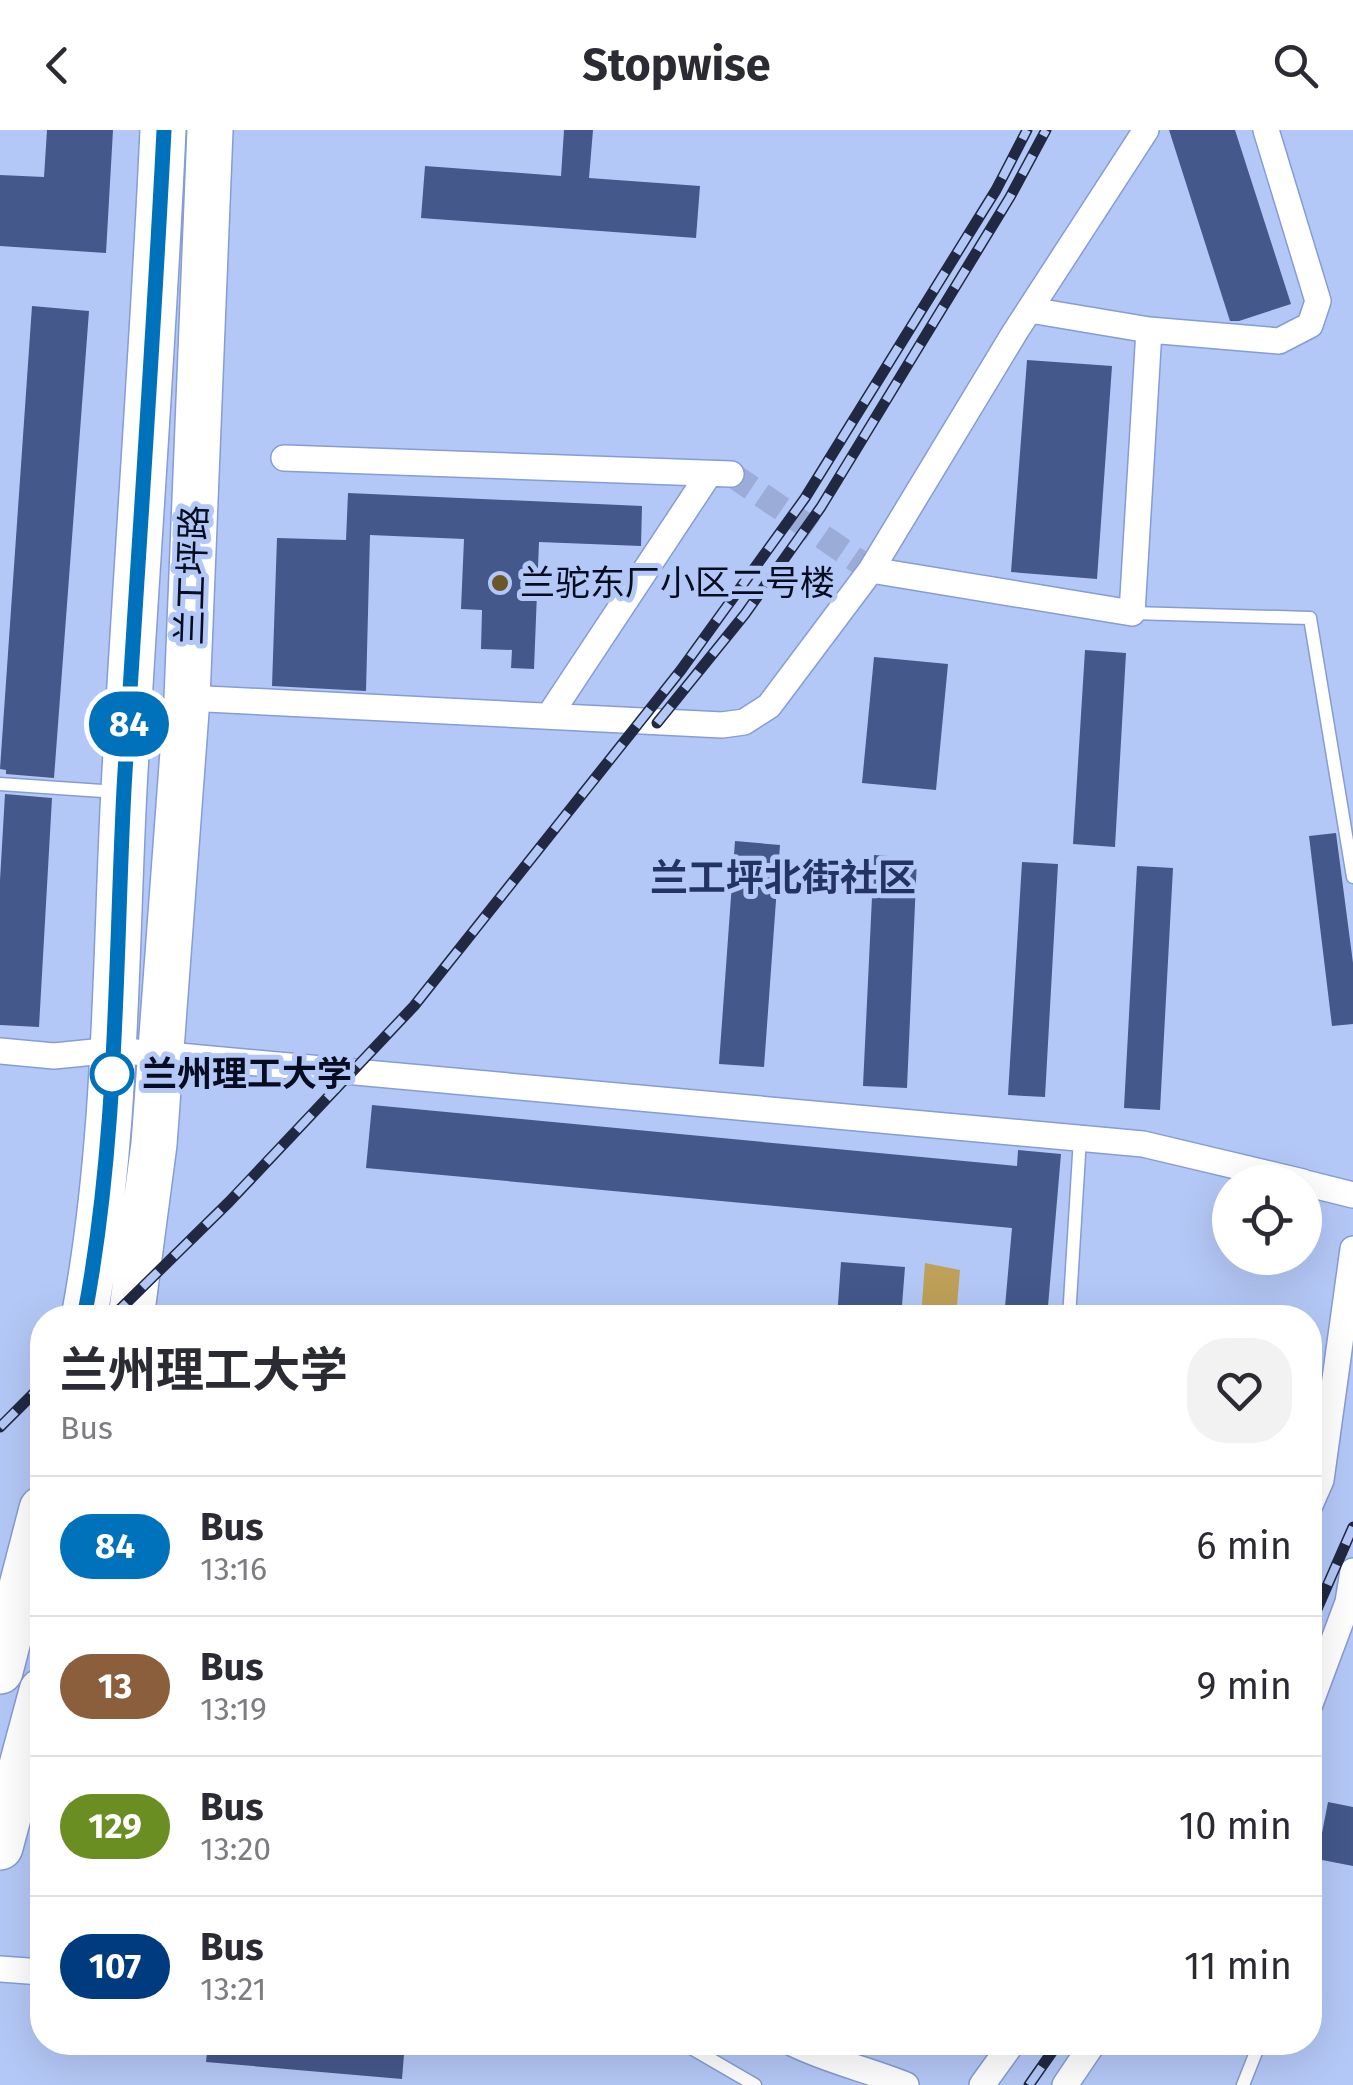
<!DOCTYPE html>
<meta charset="utf-8">
<style>
:root{--surface:#fff;--page:#f2f2f3;--text:#2b2b33;--muted:#7c7c81;--line:#e1e1e2}
body{margin:0;font-family:"Fira Sans","Noto Sans SC",sans-serif;background:var(--page);color:var(--text);height:100vh;display:flex;flex-direction:column;font-size:38px;white-space:nowrap}
*{box-sizing:border-box;margin:0}
p{font-size:32px;color:var(--muted)}
.icon{flex:none;width:55px;height:55px;fill:none;stroke:currentColor;stroke-width:2;stroke-linecap:round;stroke-linejoin:round}
.map{position:relative;flex:1;overflow:hidden}
.panel{position:absolute;left:30px;top:1175px;width:1292px;height:750px;display:flex;flex-direction:column;background:var(--surface);border-radius:40px;box-shadow:0 10px 40px #0002}
.panel>*{flex:none}
.badge{padding:0 20px;border-radius:32px;font-size:35px;line-height:65px}
.fabs{position:absolute;left:1212px;top:1035px;display:grid;gap:20px}
.fabs a{display:grid;place-items:center;width:110px;height:110px;border-radius:50%;background:var(--surface);box-shadow:0 10px 40px #0002;font-size:50px}
.map>.badge{position:absolute;translate:-50% -50%;box-shadow:0 0 0 5px #fff}
.round{display:grid;place-items:center;flex:none;width:105px;height:105px;border-radius:40px;background:var(--page)}
.headline{display:flex;align-items:center;justify-content:space-between;height:170px;padding:0 30px}
h1{font-size:48px;font-weight:700;line-height:75px}
ul{padding:0;list-style:none}
li{display:flex;align-items:center;gap:30px;height:140px;padding:0 30px;border-top:2px solid var(--line)}
li div{flex:1}
li b{display:block;font-size:38px}
li em{font-style:normal}
li .badge{min-width:110px;font-weight:700;text-align:center}
header{display:flex;justify-content:space-between;align-items:center;height:130px;padding:0 30px;background:var(--surface);font-size:45px;font-weight:700}
.map>svg:first-child{display:block}
.green{fill:#bea058}
.building{fill:#44588b}
.lines{fill:none;stroke-linecap:round;stroke-linejoin:round}
.street-tunnel{stroke:#9aacd7;stroke-width:25;stroke-dasharray:25 12;stroke-linecap:butt}
.lane-casing{stroke:#859cd4;stroke-width:15}
.street-casing{stroke:#859cd4;stroke-width:28}
.highway-casing{stroke:#859cd4;stroke-width:48}
.lane{stroke:#fff;stroke-width:12}
.street{stroke:#fff;stroke-width:25}
.highway{stroke:#fff;stroke-width:45}
.rail-casing{stroke:#202941;stroke-width:11}
.rail{stroke:#b4c8f7;stroke-width:8;stroke-dasharray:22;stroke-linecap:butt}
.line-casing{stroke:#fff;stroke-width:22}
.line{stroke:#0072bc;stroke-width:15}
.poi-dot{fill:#6b5625;stroke:#b4c8f7;stroke-width:4}
.stop-dot{fill:#fff;stroke:#0072bc;stroke-width:5}
.labels{text-anchor:middle;dominant-baseline:central;stroke-width:10;stroke-linejoin:round;paint-order:stroke}
.street-label{font-size:35px;fill:#060d21;stroke:#b4c8f7}
.poi-label{font-size:35px;fill:#060d21;stroke:#b4c8f7;text-anchor:start}
.stop-label{font-size:35px;font-weight:bold;fill:#060d21;stroke:#b4c8f7;text-anchor:start}
.neighbourhood-label{font-size:38px;font-weight:bold;fill:#233464;stroke:#b4c8f7}
</style>
<header><svg class="icon" aria-label="back" viewBox="0 0 24 24"><path d="M15 5l-7 7 7 7"/></svg>Stopwise<svg class="icon" aria-label="search" viewBox="0 0 24 24"><circle cx="10" cy="10" r="6"/><path d="M15 15l6 6"/></svg></header>
<div class="map">
<svg width="1353" height="1955" viewBox="0 0 1353 1955">
<rect width="100%" height="100%" fill="#b4c8f7"/>
<!-- green -->
<path class="green" d="M925,1133L960,1140L956,1187H921Z"/>
<!-- building -->
<path class="building" d="M47,0H113L106,123L0,116V45L44,47Z
M564,0H593L589,48L700,56L696,108L421,88L425,36L561,46Z
M1169,0H1235L1291,174L1239,191H1230Z
M32,176L89,181L54,648L6,644V640L0,639Z
M1027,230L1112,236L1097,449L1011,442Z
M348,363L642,376L641,416L539,412L534,539L511,538L512,520L481,519L482,480L461,479L464,409L370,405L366,561L272,556L277,408L346,410Z
M1085,520L1126,523L1115,717L1073,714Z
M874,527L948,534L936,660L862,653Z
M5,664L52,668L39,897L0,895V750Z
M1336,703L1353,833V894L1332,896L1309,706Z
M735,711L780,715L764,937L719,934Z
M874,725L917,728L907,958L863,956Z
M1022,732L1058,734L1045,967L1008,965Z
M1137,736L1173,738L1160,980L1124,978Z
M372,975L1017,1036L1018,1020L1061,1024L1047,1188H1004L1012,1098L366,1038Z
M841,1132L905,1137L901,1188H837Z
M1328,1672L1353,1677V1736L1317,1729Z
M208,1912H405L402,1949L206,1932Z"/>
<g class="lines">
<!-- street-tunnel -->
<path class="street-tunnel" d="M731,344L871,440"/>
<defs>
<path id="lane" d="M1132,483L1310,488L1353,747
M0,654L117,662
M1069,1188L1080,1008
M1310,1696L1313,1697L1310,1709
M681,1912L755,1955
M1243,1955L1260,1912"/>
<path id="street" d="M1030,180L1149,200
M284,328L731,344
M871,440L1015,202L1146,0
M187,568L722,595L744,592L769,576L871,440L1132,483L1149,200L1279,211L1310,195L1318,171L1266,0
M549,586L709,344
M0,921L54,926L114,920L1143,1014L1303,1052
M1305,1053L1353,1065
M1310,1375L1321,1350L1353,1119
M1310,1574L1348,1472L1353,1441
M0,1839L42,1842
M790,1912C827,1931 867,1939 906,1955
M982,1955L1013,1912
M1065,1955L1094,1912"/>
<path id="highway" d="M84,1188C117,1013 115,835 124,659C136,439 153,220 163,0
M131,1188L154,1014L187,568L210,0
M0,1541L42,1379
M0,1717L42,1561"/>
</defs>
<!-- lane casing -->
<use href="#lane" class="lane-casing"/>
<!-- street casing -->
<use href="#street" class="street-casing"/>
<!-- highway casing -->
<use href="#highway" class="highway-casing"/>
<!-- lane -->
<use href="#lane" class="lane"/>
<!-- street -->
<use href="#street" class="street"/>
<!-- highway -->
<use href="#highway" class="highway"/>
<defs>
<path id="rail" d="M657,593L745,484L821,377L1010,67L1046,0
M111,1188L229,1072L414,876L681,540L805,368L996,60L1027,0
M0,1297L42,1255
M1310,1495L1353,1397
M1029,1955L1059,1912"/>
</defs>
<!-- rail casing -->
<use href="#rail" class="rail-casing"/>
<!-- rail -->
<use href="#rail" class="rail"/>
</g>
<g class="lines">
<defs>
<path id="line" d="M84,1188C118,1013 115,835 124,659C137,439 153,220 164,0"/>
</defs>
<!-- line casing -->
<use href="#line" class="line-casing"/>
<!-- line -->
<use href="#line" class="line"/>
</g>
<!-- markers -->
<circle class="poi-dot" cx="500" cy="453" r="10"/>
<circle class="stop-dot" cx="112" cy="944" r="20"/>
<g class="labels">
<!-- street labels -->
<g class="street-label">
<text transform="translate(192 445) rotate(-88)">兰工坪路</text>
</g>
<!-- poi labels -->
<g class="poi-label">
<text x="520" y="453">兰驼东厂小区二号楼</text>
</g>
<!-- stop labels -->
<g class="stop-label">
<text x="142" y="944">兰州理工大学</text>
</g>
<!-- neighbourhood labels -->
<g class="neighbourhood-label">
<text x="783" y="748">兰工坪北街社区</text>
</g>
</g>
</svg>
<div class="fabs">
<a><svg class="icon" aria-label="locate" viewBox="0 0 24 24"><circle cx="12" cy="12" r="6"/><path d="M12 2v4M12 18v4M2 12h4M18 12h4"/></svg></a>
</div>
<b class="badge" style="left:129px;top:594px;background:#0072bc;color:#fff">84</b>
<section class="panel">
<div class="headline"><div><h1>兰州理工大学</h1><p>Bus</p></div><a class="round"><svg class="icon" aria-label="heart" viewBox="0 0 24 24"><path d="M12 20l-8-8c-3-5 5-10 8-4 3-6 11-1 8 4z"/></svg></a></div>
<ul>
<li><span class="badge" style="background:#0072bc;color:#fff">84</span><div><b>Bus</b><p>13:16</p></div><em>6 min</em></li>
<li><span class="badge" style="background:#8b5e3c;color:#fff">13</span><div><b>Bus</b><p>13:19</p></div><em>9 min</em></li>
<li><span class="badge" style="background:#6b8e23;color:#fff">129</span><div><b>Bus</b><p>13:20</p></div><em>10 min</em></li>
<li><span class="badge" style="background:#003b80;color:#fff">107</span><div><b>Bus</b><p>13:21</p></div><em>11 min</em></li>
</ul>
</section>
</div>
